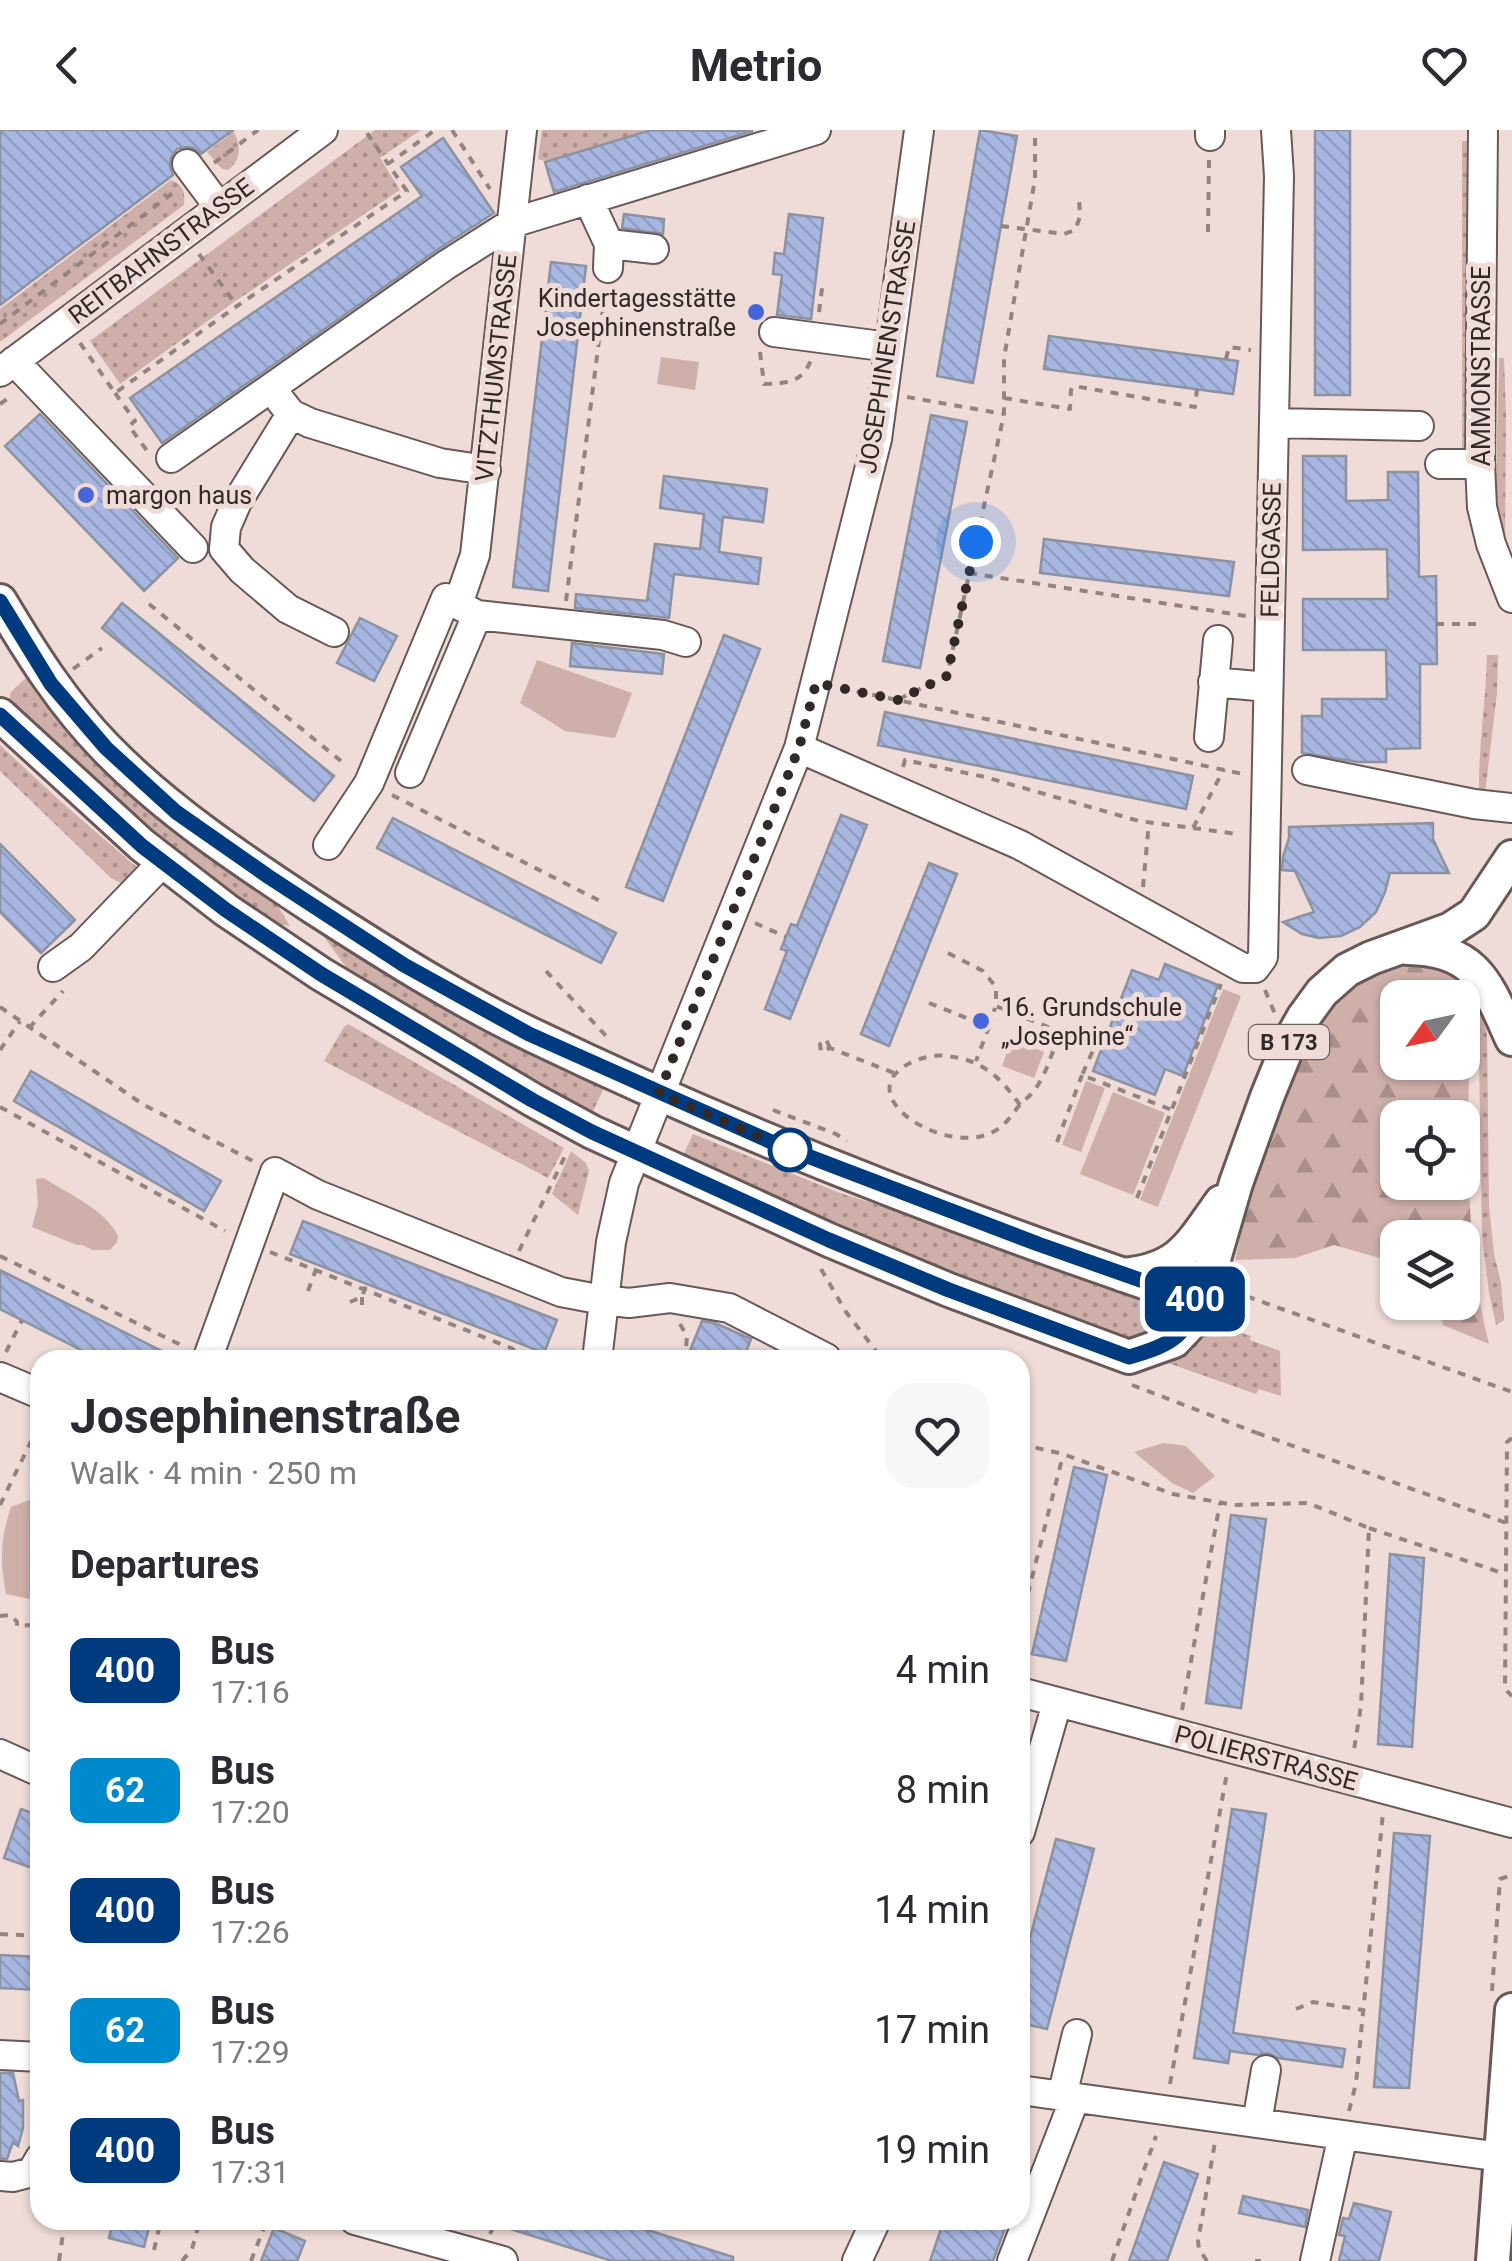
<!DOCTYPE html>
<meta charset="utf-8">
<style>
:root{--surface:#fff;--page:#f7f7f7;--text:#2b2b33;--muted:#7c7c81}
body{margin:0;font-family:Roboto,sans-serif;background:var(--page);color:var(--text);height:100vh;display:flex;flex-direction:column;font-size:38px;white-space:nowrap}
*{box-sizing:border-box;margin:0}
p{font-size:32px;color:var(--muted)}
.icon{flex:none;width:55px;height:55px;fill:none;stroke:currentColor;stroke-width:2;stroke-linecap:round;stroke-linejoin:round}
.map{position:relative;flex:1;overflow:hidden}
.drawer{position:absolute;left:30px;top:1220px;width:1000px;height:880px;display:flex;flex-direction:column;background:var(--surface);border-radius:30px;box-shadow:0 2px 8px #0004}
.drawer>*{flex:none}
.badge{padding:0 20px;border-radius:15px;font-size:35px;line-height:65px}
.needle{width:65px;rotate:237deg}
.controls{position:absolute;left:1380px;top:850px;display:grid;gap:20px}
.controls a{display:grid;place-items:center;width:100px;height:100px;border-radius:20px;background:var(--surface);box-shadow:0 2px 8px #0004;font-size:50px}
.you{position:absolute;width:50px;height:50px;margin:-25px;border:8px solid #fff;border-radius:50%;background:#1a73e8;box-shadow:0 0 0 15px #1a73e833}
.map>.badge{position:absolute;translate:-50% -50%;box-shadow:0 0 0 5px #fff}
h2{padding:0 40px;font-size:38px;line-height:90px}
.round{display:grid;place-items:center;flex:none;width:105px;height:105px;border-radius:30px;background:var(--page)}
.head{display:flex;align-items:center;justify-content:space-between;height:170px;padding:0 40px}
h1{font-size:48px;font-weight:700;line-height:75px}
ul{padding:0;list-style:none}
li{display:flex;align-items:center;gap:30px;height:120px;padding:0 40px}
li div{flex:1}
li b{display:block;font-size:38px}
li em{font-style:normal}
li .badge{min-width:110px;font-weight:700;text-align:center}
header{display:flex;justify-content:space-between;align-items:center;height:130px;padding:0 40px;background:var(--surface);font-size:45px;font-weight:700}
.map>svg:first-child{display:block}
.grass{fill:url(#grass-dots)}
.forest{fill:url(#forest-firs);fill-rule:evenodd}
.park{fill:#cfafa9}
.building{fill:url(#building-back-hatch);stroke:#8c92a0;stroke-width:2.5}
.lines{fill:none;stroke-linecap:round;stroke-linejoin:round}
.minor-casing{stroke:#695855;stroke-width:32}
.major-casing{stroke:#695855;stroke-width:38}
.path{stroke:#928481;stroke-width:4;stroke-dasharray:8 8;stroke-linecap:butt}
.minor{stroke:#fff;stroke-width:28}
.major{stroke:#fff;stroke-width:32}
.path-bridge{stroke:#928481;stroke-width:4;stroke-dasharray:8 8;stroke-linecap:butt}
.line-casing{stroke:#fff;stroke-width:22}
.line{stroke:#003b80;stroke-width:15}
.walk{stroke:#312928;stroke-width:10;stroke-dasharray:0 18}
.poi-dot{fill:#4766d9;stroke:#efdbd7;stroke-width:4}
.stop-dot{fill:#fff;stroke:#003b80;stroke-width:5}
.labels{text-anchor:middle;dominant-baseline:central;stroke-width:10;stroke-linejoin:round;paint-order:stroke}
.shield{fill:#efdbd7;stroke:#6a5e5c;stroke-width:2.5}
.shield-label{font-size:22px;font-weight:bold;fill:#312928}
.street-label{font-size:25px;fill:#312928;stroke:#efdbd7}
.poi-label{font-size:25px;fill:#312928;stroke:#efdbd7;text-anchor:start}
</style>
<header><svg class="icon" aria-label="back" viewBox="0 0 24 24"><path d="M15 5l-7 7 7 7"/></svg>Metrio<svg class="icon" aria-label="heart" viewBox="0 0 24 24"><path d="M12 20l-8-8c-3-5 5-10 8-4 3-6 11-1 8 4z"/></svg></header>
<div class="map">
<svg width="1512" height="2131" viewBox="0 0 1512 2131">
<defs>
<pattern id="grass-dots" width="8" height="8" patternUnits="userSpaceOnUse" patternTransform="scale(2.5)"><rect width="8" height="8" fill="#cfafa9"/><path d="M2 2h.1M6 6h.1" fill="none" stroke="#a98e8a" stroke-width="1.8" stroke-linecap="round"/></pattern>
<pattern id="forest-firs" width="22" height="20" patternUnits="userSpaceOnUse" patternTransform="scale(2.5)"><rect width="22" height="20" fill="#cfafa9"/><path d="M5 1l3.5 6h-7zM16 11l3.5 6h-7z" fill="#a98e8a"/></pattern>
<pattern id="building-back-hatch" width="6" height="6" patternUnits="userSpaceOnUse" patternTransform="scale(2.5)"><rect width="6" height="6" fill="#a7b7e1"/><path d="M-1 5l2 2M0 0l6 6M5-1l2 2" fill="none" stroke="#909dc1"/></pattern>
</defs>
<rect width="100%" height="100%" fill="#efdbd7"/>
<!-- grass -->
<path class="grass" d="M227,0H233C241,14 242,30 228,40L222,39L207,22L228,6Z
M375,0H421L380,28L400,60L234,172L120,254L90,211Z
M542,0H648L545,31L538,29Z
M1462,11H1470L1469,327L1462,326Z
M171,50C184,55 185,62 184,75L0,212V179Z
M1499,228H1504L1506,283L1505,419L1495,394Z
M1487,525H1498L1497,563L1485,663L1479,665C1478,618 1486,572 1487,525Z
M29,545L268,760L290,796L272,794L185,738L8,575L11,562Z
M0,615L60,671L147,746L135,760L111,748L0,641Z
M311,789L606,954L590,987L362,859Z
M1478,869L1487,904L1489,1076L1494,1124L1501,1153L1504,1190L1496,1195L1489,1163L1482,1106Z
M348,894L564,1018L548,1048L324,931L344,897Z
M693,1004L840,1063L948,1097L1185,1182C1172,1200 1150,1208 1129,1207L955,1143L838,1093L785,1081L681,1030Z
M571,1021L586,1033L589,1041L578,1085L552,1064Z
M1206,1191L1251,1206L1250,1210L1280,1221L1281,1266L1259,1259L1256,1264L1162,1231Z"/>
<!-- forest -->
<path class="forest" d="M1409,833C1433,834 1454,839 1470,857C1470,974 1460,1100 1489,1214L1443,1195L1437,1173L1462,1172V1108H1398L1397,1133L1334,1115L1295,1128L1235,1130L1252,1052L1299,924L1317,892L1338,866L1360,850L1384,838ZM1398,868H1462V932H1398ZM1398,988H1462V1052H1398Z"/>
<!-- park -->
<path class="park" d="M661,227L699,232L695,260L657,254Z
M537,530L632,563L615,608L565,601L520,573Z
M1223,859L1241,866L1158,1077L1140,1070Z
M1012,909L1044,922L1034,948L1002,936Z
M1086,951L1105,958L1081,1022L1062,1015Z
M1113,962L1165,983L1133,1065L1080,1044Z
M44,1048C68,1064 105,1079 118,1106L117,1112L110,1120H93L82,1115H77L32,1097L38,1074L36,1049Z
M1163,1313L1186,1316L1215,1346L1193,1363L1172,1353L1134,1322Z
M40,1366V1470L39,1471L6,1464C0,1430 0,1410 11,1377Z"/>
<!-- building -->
<path class="building" d="M0,0H233L201,24L193,18L186,17L177,19L171,28L170,37L173,45L0,175Z
M651,0L753,1L554,62L545,32Z
M980,0L1017,6L973,253L937,246Z
M1315,0H1350V265H1315Z
M443,8L494,83L437,120L162,313L130,268L422,66L401,37Z
M624,84L664,89L663,104L622,98Z
M789,84L823,88L811,189L777,185L782,145L773,144L775,123L784,124Z
M551,132L586,136L548,461L513,457Z
M1049,206L1238,231L1233,264L1044,239Z
M40,284L178,428L144,461L5,316Z
M931,285L967,292L920,538L883,531Z
M1303,326H1346V371L1388,370V342H1418L1419,447L1436,446L1437,534H1420V618L1386,619V632H1358L1302,623V586H1322V569H1387L1386,520H1303V469H1388L1387,419L1303,420Z
M664,346L767,359L763,392L723,387L719,422L761,428L758,454L674,444L669,488L575,478L576,464L647,471L655,414L700,419L704,384L660,378Z
M1044,409L1234,432L1229,466L1040,443Z
M122,473L334,646L314,671L102,498Z
M360,488L397,506L374,551L337,533Z
M724,505L760,519L663,771L626,757Z
M572,513L664,524L662,544L570,536Z
M885,582L1193,646L1186,679L878,615Z
M841,685L867,695L790,889L765,879L787,821L781,819L791,794L797,796Z
M393,688L616,803L601,833L377,718Z
M1433,693V709L1449,743H1390L1385,762L1376,782L1360,797L1341,806L1319,808L1302,804L1283,792L1314,782L1295,741L1282,740L1283,727L1289,708V697Z
M0,714L75,790L41,823L0,782Z
M929,733L957,744L889,916L861,904Z
M1165,834L1218,855L1183,946L1165,939L1155,965L1093,941L1132,840L1159,850Z
M31,941L221,1051L204,1081L14,971Z
M303,1091L557,1190L544,1223L290,1124Z
M0,1140L180,1230H101L0,1179Z
M702,1191L715,1193L751,1209L743,1230H686Z
M1074,1337L1107,1345L1066,1531L1032,1524Z
M1231,1385L1266,1389L1241,1578L1206,1573Z
M1390,1424L1424,1428L1412,1617L1378,1614Z
M21,1679L40,1686V1741L4,1728Z
M1232,1679L1266,1684L1233,1903L1345,1919L1342,1937L1278,1928L1268,1923L1258,1925L1230,1921L1228,1933L1194,1928Z
M1394,1703L1430,1706L1409,1958L1374,1957Z
M1056,1709L1094,1719L1047,1899L1020,1893V1846Z
M0,1825L40,1827V1860L0,1858Z
M0,1943H13L19,1971L23,1970V1998L18,2016L13,2012L7,2029H0Z
M1164,2032L1198,2044L1167,2131H1129Z
M1243,2066L1308,2080L1305,2097L1239,2083Z
M1354,2073L1391,2082L1379,2131H1339L1345,2106L1339,2105L1343,2088L1349,2089Z
M113,2090H151L144,2117L109,2108Z
M496,2090H616L733,2127V2131H612L495,2094Z
M944,2090H1008L993,2131H930Z
M274,2098L305,2111L297,2131H261Z"/>
<g class="lines">
<defs>
<path id="minor" d="M1483,0L1480,334L1482,377L1491,414L1512,468
M1210,6V0
M187,34L219,77
M588,69L609,114L608,138
M609,114L654,119
M774,202L889,217
M14,231L193,418
M0,242L323,0
M280,270L291,284L310,293L440,333L486,340
M291,284L237,372L226,397L224,419L242,440L288,479L334,502
M1274,293L1419,296
M171,328L446,135L512,93L816,0
M1440,334H1480
M458,474L475,425L522,0
M1213,552L1268,557
M1209,607L1218,510
M799,618L1020,715L1243,838H1255L1263,827L1279,46L1276,0
M1307,640L1474,674L1512,678
M410,643L477,485
M328,715L369,653L446,468L477,485L663,505L686,512
M53,837L81,817L163,732
M207,1230L275,1042L318,1065L561,1162L603,1170L629,1173L670,1168L729,1178L826,1228
M597,1230L611,1112L624,1053L799,618L877,309L919,0
M0,1247L40,1264
M1020,1562L1512,1693
M0,1624L40,1642
M1020,1702L1057,1573
M0,1925L40,1927
M1020,1960L1501,2027
M1062,1966L1077,1904
M1257,1993L1266,1940
M0,2046L13,2047L32,2042L40,2028
M355,2090L503,2131
M857,2131L876,2090
M1012,2131L1075,1968
M1315,2131L1343,2005"/>
<path id="major" d="M0,471C31,523 63,574 106,618C167,681 243,731 316,779C386,824 457,869 532,905C748,1009 973,1095 1200,1171
M0,585L142,715L226,780L321,844L533,970L592,1002L829,1110L949,1160L1129,1227L1174,1211L1191,1193L1207,1153L1236,1053L1267,967L1289,913L1303,888L1322,862L1347,840L1371,828L1451,799L1474,784L1512,727
M1408,818C1477,819 1487,854 1512,909
M1123,1145C1180,1140 1190,1115 1221,1072
M1493,2131L1512,1880"/>
</defs>
<!-- minor casing -->
<use href="#minor" class="minor-casing"/>
<!-- major casing -->
<use href="#major" class="major-casing"/>
<!-- path -->
<path class="path" d="M452,0L490,59
M367,3L388,34
M214,33L258,0
M1001,96L1064,104L1075,100L1080,87L1079,67
M1208,102L1209,30
M199,124L237,176
M819,182L823,151
M0,194L178,59
M80,213L115,263L237,176L407,61L388,34L435,0
M760,222L764,254C787,253 802,253 811,230
M1226,229L1229,217L1251,220
M115,263L135,291L129,296L148,322
M907,267L1004,284
M1004,268L1070,279L1071,260L1074,256L1195,277L1197,259
M0,274L10,267
M969,443L1246,486
M566,471L605,163
M149,474L347,636
M1436,494H1480
M73,539L102,518
M841,558L1243,644
M899,569L947,546L1004,284V228L1035,49V0
M903,637L905,630L985,647L1139,691L1193,698L1224,639
M392,665L600,771
M1193,698L1237,704
M1143,757L1149,692
M755,793L786,807
M948,823L983,841L996,857V876L1095,916L1082,945L1172,980
M546,841L607,907
M1265,860L1275,884
M929,873L989,897L976,931
M0,877L144,975L253,1031
M989,897L995,878
M29,898L63,861
M830,918L826,909L820,914L821,922L830,918L894,943
M0,920L20,891
M1020,975C1000,947 983,930 947,926C935,924 920,928 910,933C847,965 945,1027 993,1002C1003,997 1009,989 1015,981C1021,972 1030,967 1036,958C1047,942 1053,920 1060,902
M0,977L225,1101
M773,980L836,1004L847,1011
M1057,1012L1082,945
M1137,1068L1221,854
M519,1121L567,1022
M270,1122L511,1218L528,1230
M0,1126L185,1217
M821,1139L846,1182L883,1230
M308,1161L318,1134
M1232,1161L1512,1262
M362,1167V1177
M350,1172L362,1167L367,1153
M680,1194L687,1206L686,1218
M6,1222L22,1190
M74,1230L80,1219
M1132,1255L1257,1303
M1512,1308L1507,1312L1505,1559L1512,1566
M1020,1314L1063,1324L1173,1364L1234,1375L1308,1373L1369,1398L1361,1576L1353,1626
M0,1375L40,1293
M1369,1398L1505,1444
M0,1486L11,1485L17,1492V1496L31,1495L40,1498
M1020,1495L1063,1325
M1182,1580L1220,1373
M0,1804L40,1806
M1492,1861L1500,1749L1512,1745
M1296,1879L1313,1872L1363,1880
M1170,1954L1227,1643
M1349,1981L1356,1953L1383,1683
M490,2104L496,2090
M154,2120L161,2090
M59,2131L65,2090
M182,2131L192,2119L200,2090
M251,2131L267,2090
M1112,2131L1156,2006
M1207,2131L1199,2119L1198,2111L1215,2012
M1255,2131H1261"/>
<!-- minor -->
<use href="#minor" class="minor"/>
<!-- major -->
<use href="#major" class="major"/>
<!-- path-bridge -->
<path class="path-bridge" d="M1257,1303L1512,1395"/>
</g>
<g class="lines">
<defs>
<path id="line" d="M0,471L51,554L106,618L176,682L269,747L404,835L529,904L776,1014L1038,1114L1200,1171C1184,1209 1167,1216 1129,1227L949,1160L829,1110L592,1002L532,970L321,844L226,780L142,716L0,585"/>
</defs>
<!-- line casing -->
<use href="#line" class="line-casing"/>
<!-- line -->
<use href="#line" class="line"/>
<!-- walk -->
<path class="walk" d="M790,1020L659,963L799,618L816,553L898,570L947,546L976,412"/>
</g>
<!-- markers -->
<g class="poi-dot">
<circle cx="756" cy="182" r="10"/>
<circle cx="86" cy="365" r="10"/>
<circle cx="981" cy="891" r="10"/>
</g>
<circle class="stop-dot" cx="790" cy="1020" r="20"/>
<g class="labels">
<!-- shield labels -->
<rect class="shield" x="1249" y="895" width="80" height="34" rx="8"/>
<g class="shield-label">
<text x="1289" y="912">B 173</text>
</g>
<!-- street labels -->
<g class="street-label">
<text transform="translate(161 121) rotate(-37)">REITBAHNSTRASSE</text>
<text transform="translate(887 217) rotate(-81)">JOSEPHINENSTRASSE</text>
<text transform="translate(1481 236) rotate(-90)">AMMONSTRASSE</text>
<text transform="translate(496 238) rotate(-84)">VITZTHUMSTRASSE</text>
<text transform="translate(1271 420) rotate(-89)">FELDGASSE</text>
<text transform="translate(1266 1628) rotate(15)">POLIERSTRASSE</text>
</g>
<!-- poi labels -->
<g class="poi-label">
<text x="736" y="168" text-anchor="end">Kindertagesstätte<tspan x="736" dy="29">Josephinenstraße</tspan></text>
<text x="106" y="365">margon haus</text>
<text x="1001" y="877">16. Grundschule<tspan x="1001" dy="29">„Josephine“</tspan></text>
</g>
</g>
</svg>
<div class="controls">
<a><svg class="needle" viewBox="-14 -14 28 28"><path d="M0-13l5 13h-10z" fill="#e53935"/><path d="M0 13l5-13h-10z" fill="#7c7c81"/></svg></a>
<a><svg class="icon" aria-label="locate" viewBox="0 0 24 24"><circle cx="12" cy="12" r="6"/><path d="M12 2v4M12 18v4M2 12h4M18 12h4"/></svg></a>
<a><svg class="icon" aria-label="layers" viewBox="0 0 24 24"><path d="M12 4l9 5-9 5-9-5zM3 14l9 5 9-5"/></svg></a>
</div>
<div class="you" style="left:976px;top:412px"></div>
<b class="badge" style="left:1195px;top:1169px;background:#003b80;color:#fff">400</b>
<section class="drawer">
<div class="head"><div><h1>Josephinenstraße</h1><p>Walk · 4 min · 250 m</p></div><a class="round"><svg class="icon" aria-label="heart" viewBox="0 0 24 24"><path d="M12 20l-8-8c-3-5 5-10 8-4 3-6 11-1 8 4z"/></svg></a></div>
<h2>Departures</h2>
<ul>
<li><span class="badge" style="background:#003b80;color:#fff">400</span><div><b>Bus</b><p>17:16</p></div><em>4 min</em></li>
<li><span class="badge" style="background:#008ace;color:#fff">62</span><div><b>Bus</b><p>17:20</p></div><em>8 min</em></li>
<li><span class="badge" style="background:#003b80;color:#fff">400</span><div><b>Bus</b><p>17:26</p></div><em>14 min</em></li>
<li><span class="badge" style="background:#008ace;color:#fff">62</span><div><b>Bus</b><p>17:29</p></div><em>17 min</em></li>
<li><span class="badge" style="background:#003b80;color:#fff">400</span><div><b>Bus</b><p>17:31</p></div><em>19 min</em></li>
</ul>
</section>
</div>
